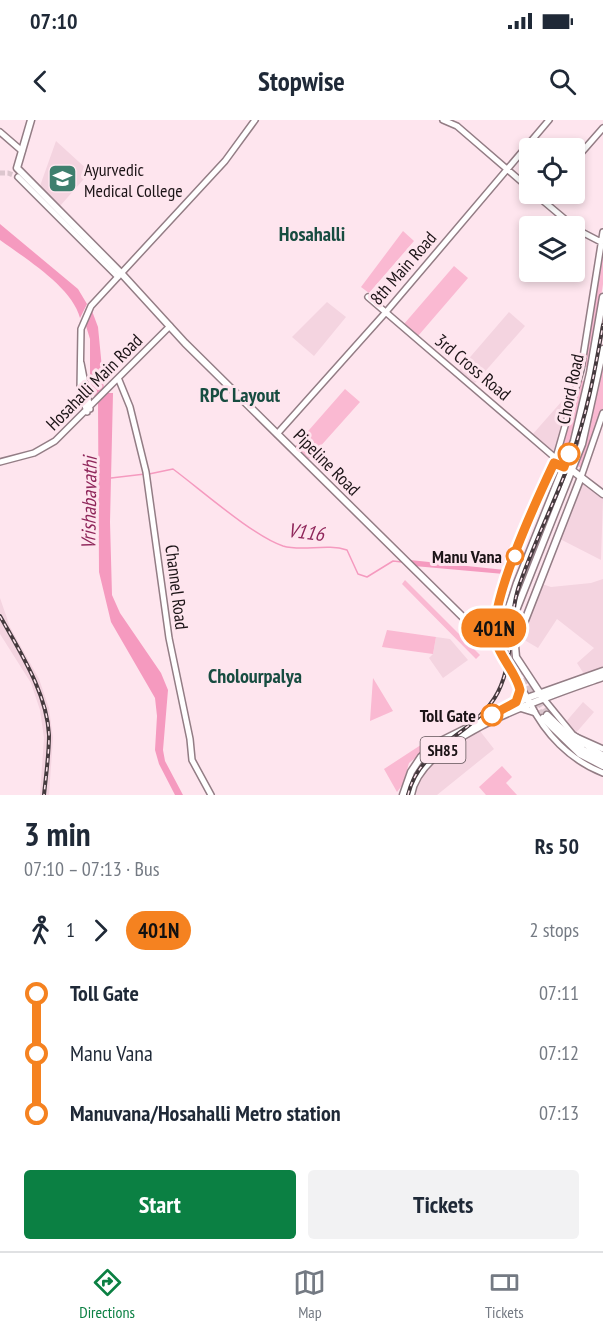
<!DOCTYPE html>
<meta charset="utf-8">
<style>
:root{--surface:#fff;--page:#f2f2f3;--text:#1f2937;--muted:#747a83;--line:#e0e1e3;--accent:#0b8043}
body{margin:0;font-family:"PT Sans Narrow",sans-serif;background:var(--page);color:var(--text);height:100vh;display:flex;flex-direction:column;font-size:22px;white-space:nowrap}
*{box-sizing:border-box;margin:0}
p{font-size:20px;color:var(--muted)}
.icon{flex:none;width:33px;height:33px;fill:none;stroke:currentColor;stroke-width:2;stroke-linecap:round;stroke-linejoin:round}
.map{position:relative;height:675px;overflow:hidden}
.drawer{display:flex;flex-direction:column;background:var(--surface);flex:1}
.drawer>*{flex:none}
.badge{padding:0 12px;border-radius:20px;font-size:21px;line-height:39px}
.fabs{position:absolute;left:519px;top:18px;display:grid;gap:12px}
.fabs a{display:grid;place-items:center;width:66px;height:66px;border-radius:6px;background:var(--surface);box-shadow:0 3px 9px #0003;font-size:30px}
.map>.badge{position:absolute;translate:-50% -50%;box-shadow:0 0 0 3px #fff}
.legs{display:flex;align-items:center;gap:9px;height:66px;padding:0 24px;font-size:20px}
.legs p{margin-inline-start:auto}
.overview{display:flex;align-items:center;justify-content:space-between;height:102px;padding:0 24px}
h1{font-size:33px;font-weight:600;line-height:45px}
.button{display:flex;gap:12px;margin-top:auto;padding:12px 24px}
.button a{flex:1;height:69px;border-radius:6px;background:var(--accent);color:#fff;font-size:24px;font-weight:600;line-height:69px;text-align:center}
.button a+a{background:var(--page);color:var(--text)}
ul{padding:0 24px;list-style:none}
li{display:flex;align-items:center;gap:21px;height:60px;font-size:22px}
li i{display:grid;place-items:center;width:9px;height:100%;margin:0 8px;background:currentColor}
li i::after{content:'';width:15px;height:15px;margin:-8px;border:4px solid;border-radius:50%;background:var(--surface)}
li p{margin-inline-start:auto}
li:first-child i{background:linear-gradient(#0000 50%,currentColor 0)}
li:last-child i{background:linear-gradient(currentColor 50%,#0000 0)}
.status{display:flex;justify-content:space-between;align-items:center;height:42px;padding:0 30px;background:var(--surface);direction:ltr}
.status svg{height:16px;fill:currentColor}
header{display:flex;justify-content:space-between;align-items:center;height:78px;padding:0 24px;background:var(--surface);font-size:27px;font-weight:600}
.tab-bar{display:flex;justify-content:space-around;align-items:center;height:84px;border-top:2px solid var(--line);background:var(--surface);font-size:16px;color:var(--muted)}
.tab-bar a{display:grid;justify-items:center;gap:3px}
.tab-bar .on{color:var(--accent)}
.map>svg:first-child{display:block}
.built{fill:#f4d4e0}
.green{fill:#fab9d2}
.water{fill:#f59abf}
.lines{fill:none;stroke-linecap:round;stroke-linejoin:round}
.stream{stroke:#f59abf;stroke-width:1.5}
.tertiary-tunnel{stroke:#dcc6ce;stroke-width:5;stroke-dasharray:5 2.5;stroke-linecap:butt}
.primary-tunnel{stroke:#dcc6ce;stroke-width:6;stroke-dasharray:6 3;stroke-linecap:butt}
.tertiary-casing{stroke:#937d85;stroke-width:8}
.secondary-casing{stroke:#937d85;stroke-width:9}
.primary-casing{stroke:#937d85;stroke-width:9}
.tertiary{stroke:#fff;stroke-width:5}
.secondary{stroke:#fff;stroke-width:6}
.primary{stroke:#fff;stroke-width:6}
.rail-casing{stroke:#453a3e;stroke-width:4}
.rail{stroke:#fee5ee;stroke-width:1.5;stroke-dasharray:4.5;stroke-linecap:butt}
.line-1-casing{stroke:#fff;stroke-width:14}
.line-1{stroke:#f58220;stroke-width:9}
.stop-1-dot{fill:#fff;stroke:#f58220;stroke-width:3}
.labels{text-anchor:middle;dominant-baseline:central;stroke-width:6;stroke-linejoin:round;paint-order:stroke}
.shield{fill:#fee5ee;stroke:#605358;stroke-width:1.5}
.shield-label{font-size:16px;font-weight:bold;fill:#1c1417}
.poi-label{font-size:18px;fill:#1c1417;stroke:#fee5ee;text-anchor:start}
.street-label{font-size:18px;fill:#1c1417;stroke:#fee5ee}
.stop-label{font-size:18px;font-weight:bold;fill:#1c1417;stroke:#fee5ee;text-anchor:end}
.neighbourhood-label{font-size:20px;font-weight:bold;fill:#174c40;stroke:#fee5ee}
.water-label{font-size:20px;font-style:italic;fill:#8f265a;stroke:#fee5ee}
</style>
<div class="status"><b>07:10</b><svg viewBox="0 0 49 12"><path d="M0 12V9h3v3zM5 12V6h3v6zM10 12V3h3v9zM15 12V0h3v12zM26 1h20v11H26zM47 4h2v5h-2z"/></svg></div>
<header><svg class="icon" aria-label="back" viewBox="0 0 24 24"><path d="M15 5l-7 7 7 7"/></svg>Stopwise<svg class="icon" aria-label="search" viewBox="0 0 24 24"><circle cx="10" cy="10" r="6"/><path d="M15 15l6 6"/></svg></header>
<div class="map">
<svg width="603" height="675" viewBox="0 0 603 675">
<rect width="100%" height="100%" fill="#fee5ee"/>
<!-- built -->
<path class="built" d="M56,21L90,52L60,86L40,66Z
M327,182L346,197L314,236L292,217Z
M509,192L525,206L475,263L459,250Z
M577,264L555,333L532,315Z
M582,362L603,378L601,440L560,419Z
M603,459V548L584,554L577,543L594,528L557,499L538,528L521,518L542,464L551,467L591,463Z
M0,478L10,507L39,559L49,588L53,618L49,675H40L44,618L40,590L31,563L0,514Z
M436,517L450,519L468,540L443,558L429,538L433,534Z
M583,582L594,592L575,614L564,604Z
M480,611L494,629L437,675H416L419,659L430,643L461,620Z"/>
<!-- green -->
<path class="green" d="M403,111L414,121L369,173L361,167Z
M603,115V164L590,247H583Z
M454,146L468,158L418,216L404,204Z
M603,239V289L582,348L577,346L596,276Z
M580,260L587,262L566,339L558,336Z
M345,269L360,282L309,339L295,326Z
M405,460L480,535L476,539L402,464Z
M387,510L436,517L433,534L382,527Z
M373,558L393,591L370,601Z
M430,619L433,624L409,643L403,664L397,672L384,649Z
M502,646L512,657L506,663L517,675H486L479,667Z"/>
<!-- water -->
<path class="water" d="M0,104L78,169L87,184L80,198C72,167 26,139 0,120Z
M92,191L98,207L104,269L95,278L90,260V219L86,206Z
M108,273H113L110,402L112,475L120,493L161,553L168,570L163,630L165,641L183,675H175L159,644L155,630L157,596L155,578L111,502L99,452L98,283Z
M410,440L505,450L504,454L414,446Z"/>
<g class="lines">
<!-- stream -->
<path class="stream" d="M149,354L173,349C200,369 253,416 283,426C303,432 326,423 347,430L358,454L367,457L393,441L402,442
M111,358L145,354"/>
<!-- tertiary-tunnel -->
<path class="tertiary-tunnel" d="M0,53H8L18,57"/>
<!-- primary-tunnel -->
<path class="primary-tunnel" d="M502,509L508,534L543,598
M511,510L510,520L515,539
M525,558L547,595"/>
<defs>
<path id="tertiary" d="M443,0L457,6L530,69
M0,12L22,31
M574,41L603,8
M18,57L118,157
M535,74L573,106
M574,108L601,122
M368,177L553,336L554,343
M81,243L90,289
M119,260L130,287L146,352L169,518L190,619L192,640L211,675
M87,292L80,270L81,209L91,186L225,41L255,0
M277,314L386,192L549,0
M555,341L581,250L603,112
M0,342L34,333L55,321L170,206
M581,357L603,293
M543,578L574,616L603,629
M530,583C545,614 570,640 603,653"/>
<path id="secondary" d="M31,0L17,48L121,153L185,223L482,516L496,522
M554,343L573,351L603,374"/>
<path id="primary" d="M502,509L517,463L574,321L590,253L603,177
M511,510L513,498L582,324L603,229
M543,578L516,537L515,526L581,357
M530,583C519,564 503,543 496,522C485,490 539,376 554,343
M521,588L534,592
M547,595L583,630L603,641
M543,598L580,634L603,646
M574,616L603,636
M403,675L411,652L421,637L437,623L527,578L603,551
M411,675C420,616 553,575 603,557"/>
</defs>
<!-- tertiary casing -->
<use href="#tertiary" class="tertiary-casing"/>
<!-- secondary casing -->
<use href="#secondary" class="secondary-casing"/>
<!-- primary casing -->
<use href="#primary" class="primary-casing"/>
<!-- tertiary -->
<use href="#tertiary" class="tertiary"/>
<!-- secondary -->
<use href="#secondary" class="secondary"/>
<!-- primary -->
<use href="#primary" class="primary"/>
<defs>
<path id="rail" d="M0,496C20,532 47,573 49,615C49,635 46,655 44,675
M408,675C420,624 476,615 498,572C514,541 508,502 518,469C533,424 555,382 571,338C587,295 595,250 603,205"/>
</defs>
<!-- rail casing -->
<use href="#rail" class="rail-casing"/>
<!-- rail -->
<use href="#rail" class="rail"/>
</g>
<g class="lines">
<defs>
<path id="line-1" d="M492,595L516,582L520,570C516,552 500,538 496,521C486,487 538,377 554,343L564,347L569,334"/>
</defs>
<!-- line-1 casing -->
<use href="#line-1" class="line-1-casing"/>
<!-- line-1 -->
<use href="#line-1" class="line-1"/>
</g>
<!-- icons -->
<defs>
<symbol id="university-square" viewBox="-11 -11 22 22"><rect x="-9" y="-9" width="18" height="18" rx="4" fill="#3e7f6e" stroke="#fee5ee"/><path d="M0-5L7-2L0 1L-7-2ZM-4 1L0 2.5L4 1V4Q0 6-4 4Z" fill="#fff"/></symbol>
</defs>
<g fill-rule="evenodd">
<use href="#university-square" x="46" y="42" width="33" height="33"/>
</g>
<!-- markers -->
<g class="stop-1-dot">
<circle cx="569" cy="334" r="10"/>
<circle cx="515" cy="436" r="8"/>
<circle cx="492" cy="595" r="10"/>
</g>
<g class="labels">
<!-- shield labels -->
<rect class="shield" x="420.5" y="617" width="45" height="26" rx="4.5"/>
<g class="shield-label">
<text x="443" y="630">SH85</text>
</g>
<!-- poi labels -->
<g class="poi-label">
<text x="84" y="49">Ayurvedic<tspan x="84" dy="21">Medical College</tspan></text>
</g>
<!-- street labels -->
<g class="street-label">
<text transform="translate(403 148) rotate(-49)">8th Main Road</text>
<text transform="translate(473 247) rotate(40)">3rd Cross Road</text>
<text transform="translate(94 262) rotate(-45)">Hosahalli Main Road</text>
<text transform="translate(570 269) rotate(-78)">Chord Road</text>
<text transform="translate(327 342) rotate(45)">Pipeline Road</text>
<text transform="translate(177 467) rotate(83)">Channel Road</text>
</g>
<!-- stop labels -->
<g class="stop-label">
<text x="502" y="436">Manu Vana</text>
<text x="476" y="595">Toll Gate</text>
</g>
<!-- neighbourhood labels -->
<g class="neighbourhood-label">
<text x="312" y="114">Hosahalli</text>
<text x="240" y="275">RPC Layout</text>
<text x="255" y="556">Cholourpalya</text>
</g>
<!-- water labels -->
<g class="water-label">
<text transform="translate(89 383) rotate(-89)">Vrishabavathi</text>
<text transform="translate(306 412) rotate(7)">V116</text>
</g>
</g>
</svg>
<div class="fabs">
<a><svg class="icon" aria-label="locate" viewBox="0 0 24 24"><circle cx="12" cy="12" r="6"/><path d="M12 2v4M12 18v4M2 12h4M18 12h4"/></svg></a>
<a><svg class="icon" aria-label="layers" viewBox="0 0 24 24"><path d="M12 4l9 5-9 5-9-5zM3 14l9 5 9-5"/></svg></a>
</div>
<b class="badge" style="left:494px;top:508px;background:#f58220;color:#111">401N</b>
</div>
<section class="drawer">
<div class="overview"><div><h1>3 min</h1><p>07:10 – 07:13 · Bus</p></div><b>Rs 50</b></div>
<div class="legs"><svg class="icon" aria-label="walk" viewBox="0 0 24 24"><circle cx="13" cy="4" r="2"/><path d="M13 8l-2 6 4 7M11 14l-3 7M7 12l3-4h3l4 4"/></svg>1<svg class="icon" aria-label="forward" viewBox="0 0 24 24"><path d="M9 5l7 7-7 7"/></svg><b class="badge" style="background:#f58220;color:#111">401N</b><p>2 stops</p></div>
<ul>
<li><i style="color:#f58220"></i><b>Toll Gate</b><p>07:11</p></li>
<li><i style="color:#f58220"></i><span>Manu Vana</span><p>07:12</p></li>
<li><i style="color:#f58220"></i><b>Manuvana/Hosahalli Metro station</b><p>07:13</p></li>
</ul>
<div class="button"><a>Start</a><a>Tickets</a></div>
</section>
<nav class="tab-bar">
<a class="on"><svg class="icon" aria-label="directions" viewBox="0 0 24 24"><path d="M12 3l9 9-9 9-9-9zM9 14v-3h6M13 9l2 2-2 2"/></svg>Directions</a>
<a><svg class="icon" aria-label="map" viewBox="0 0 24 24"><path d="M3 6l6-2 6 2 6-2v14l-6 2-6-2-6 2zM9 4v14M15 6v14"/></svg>Map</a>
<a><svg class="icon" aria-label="tickets" viewBox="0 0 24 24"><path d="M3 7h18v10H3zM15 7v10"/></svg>Tickets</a>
</nav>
